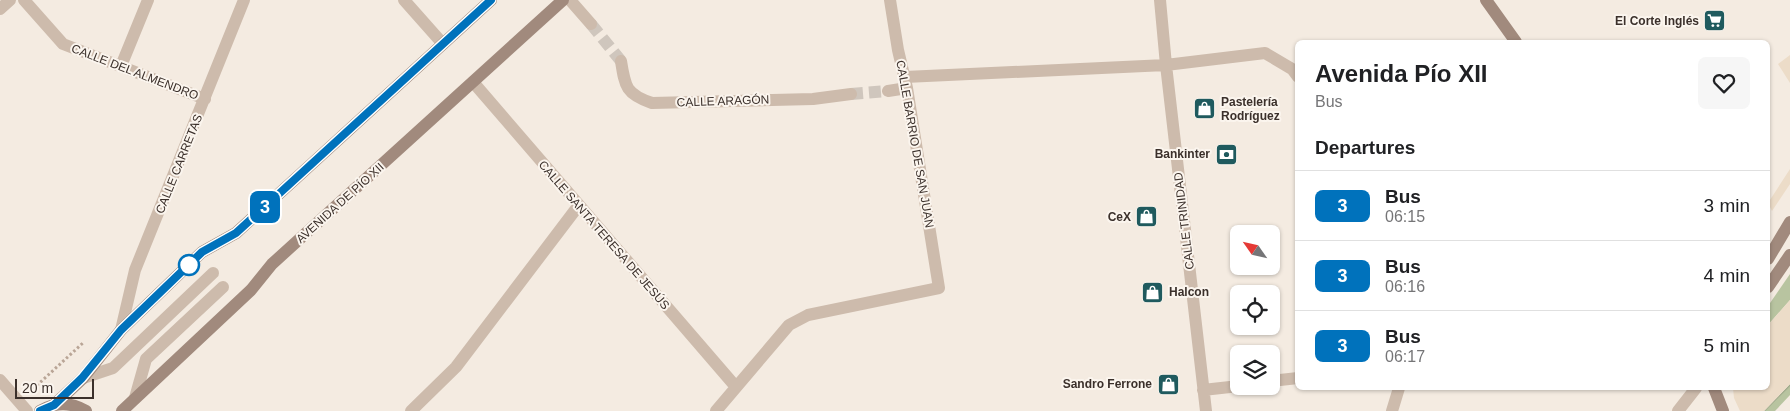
<!DOCTYPE html>
<meta charset="utf-8">
<style>
:root{--surface:#fff;--page:#f6f6f6;--text:#202124;--muted:#757577;--line:#e0e0e0}
body{margin:0;font-family:Arial,sans-serif;background:var(--page);color:var(--text);height:100vh;display:flex;flex-direction:column;font-size:19px;white-space:nowrap}
*{box-sizing:border-box;margin:0}
p{font-size:16px;color:var(--muted)}
.icon{flex:none;width:28px;height:28px;fill:none;stroke:currentColor;stroke-width:2;stroke-linecap:round;stroke-linejoin:round}
.map{position:relative;flex:1;overflow:hidden}
.panel{position:absolute;left:1295px;top:40px;width:475px;height:350px;display:flex;flex-direction:column;background:var(--surface);border-radius:8px;box-shadow:0 1px 4px #0004}
.panel>*{flex:none}
.badge{padding:0 10px;border-radius:8px;font-size:18px;line-height:32px}
.needle{width:32px;rotate:304deg}
.fabs{position:absolute;left:1230px;top:225px;display:grid;gap:10px}
.fabs a{display:grid;place-items:center;width:50px;height:50px;border-radius:8px;background:var(--surface);box-shadow:0 1px 4px #0004;font-size:25px}
.scale{position:absolute;left:15px;bottom:12px;width:79px;box-sizing:border-box;padding-left:5px;border:2px solid #3b302b;border-top:0;font-size:14px;line-height:18px;white-space:nowrap;color:#3b302b;-webkit-text-stroke:4px #fbf5ee;paint-order:stroke}
.map>.badge{position:absolute;translate:-50% -50%;box-shadow:0 0 0 2px #fff}
h2{padding:0 20px;font-size:19px;line-height:45px}
.round{display:grid;place-items:center;flex:none;width:52px;height:52px;border-radius:8px;background:var(--page)}
.overview{display:flex;align-items:center;justify-content:space-between;height:85px;padding:0 20px}
h1{font-size:24px;font-weight:600;line-height:38px}
ul{padding:0;list-style:none}
li{display:flex;align-items:center;gap:15px;height:70px;padding:0 20px;border-top:1px solid var(--line)}
li div{flex:1}
li b{display:block;font-size:19px}
li em{font-style:normal}
li .badge{min-width:55px;font-weight:700;text-align:center}
.map>svg:first-child{display:block}
.grass{fill:#b8c4a0}
.garden{fill:url(#garden-furrows)}
.plaza{fill:#ecdcc8}
.lines{fill:none;stroke-linecap:round;stroke-linejoin:round}
.street-tunnel{stroke:#cfc6bd;stroke-width:12;stroke-dasharray:12 6;stroke-linecap:butt}
.path{stroke:#b9a596;stroke-width:3;stroke-dasharray:2.5 2.5;stroke-linecap:butt}
.lane{stroke:#cdbbac;stroke-width:12}
.street{stroke:#cdbbac;stroke-width:12}
.secondary{stroke:#a18a7d;stroke-width:12}
.line-casing{stroke:#fff;stroke-width:11}
.line{stroke:#0072bc;stroke-width:8}
.stop-dot{fill:#fff;stroke:#0072bc;stroke-width:2.5}
.labels{text-anchor:middle;dominant-baseline:central;stroke-width:4;stroke-linejoin:round;paint-order:stroke}
.poi-label{font-size:12px;font-weight:bold;fill:#3b302b;stroke:#fbf5ee;text-anchor:end}
.street-label{font-size:12px;fill:#3b302b;stroke:#fbf5ee}
</style>
<div class="map">
<svg width="1790" height="411" viewBox="0 0 1790 411">
<defs>
<pattern id="garden-furrows" width="10" height="10" patternUnits="userSpaceOnUse" patternTransform="scale(1.25)"><rect width="10" height="10" fill="#b8c4a0"/><path d="M-1 1l2-2M0 10L10 0M9 11l2-2" fill="none" stroke="#97a083"/></pattern>
</defs>
<rect width="100%" height="100%" fill="#f4ebe1"/>
<!-- grass -->
<path class="grass" d="M1790,274V300L1768,325V306Z"/>
<!-- garden -->
<path class="garden" d="M1790,384V395L1775,411H1764Z"/>
<!-- plaza -->
<path class="plaza" d="M1790,55V83L1778,64Z
M1790,169V184L1772,211L1768,203Z
M1790,300V384L1764,411H1740L1734,398L1733,388H1768V325Z"/>
<g class="lines">
<!-- street-tunnel -->
<path class="street-tunnel" d="M591,24L621,61
M851,94L888,91"/>
<!-- path -->
<path class="path" d="M33,389L84,342"/>
<!-- lane -->
<path class="lane" d="M83,378L113,368L213,273
M135,398L146,359L223,287"/>
<!-- street -->
<path class="street" d="M24,0L63,44L205,99
M404,0L443,44
M570,0L591,24
M1160,0L1166,65L1206,411
M0,9L10,0
M621,61C625,87 626,94 652,103L813,99L851,94
M121,66L148,0
M905,77L1166,65L1265,53L1292,69L1298,77
M473,82L736,387
M888,91L907,88
M121,330L135,270L244,0
M0,380L27,411
M1271,381L1298,378
M1203,390L1239,386
M411,411L456,367L579,205
M716,411L789,325L808,315L939,288L907,88L898,50L890,0
M1392,411L1399,388
M1678,411L1696,388"/>
<!-- secondary -->
<path class="secondary" d="M1486,0L1516,42
M1768,259L1790,222
M1768,287L1790,255
M1714,388L1723,411
M54,405L83,378L121,330L202,252L236,233L491,0
M40,411C55,402 71,402 86,411
M122,411L251,290L272,264L563,0"/>
</g>
<g class="lines">
<defs>
<path id="line" d="M40,411L54,405L82,378L121,330L202,252L236,233L491,0"/>
</defs>
<!-- line casing -->
<use href="#line" class="line-casing"/>
<!-- line -->
<use href="#line" class="line"/>
</g>
<!-- icons -->
<defs>
<symbol id="supermarket-square" viewBox="-11 -11 22 22"><rect x="-9" y="-9" width="18" height="18" rx="4" fill="#1f5a5e" stroke="#fbf5ee"/><path d="M-6-5.5h2.5l.6 2H6L4.5 2H-2.5L-4.4-4H-6ZM-1.5 3.2a1.3 1.3 0 1 0 .1 0ZM3 3.2a1.3 1.3 0 1 0 .1 0Z" fill="#fff"/></symbol>
<symbol id="shop-square" viewBox="-11 -11 22 22"><rect x="-9" y="-9" width="18" height="18" rx="4" fill="#1f5a5e" stroke="#fbf5ee"/><path d="M-5-2.5h2.3a2.7 3.5 0 0 1 5.4 0H5L5.5 6h-11ZM-1.5-2.5h3a1.5 2.3 0 0 0-3 0Z" fill="#fff"/></symbol>
<symbol id="bank-square" viewBox="-11 -11 22 22"><rect x="-9" y="-9" width="18" height="18" rx="4" fill="#1f5a5e" stroke="#fbf5ee"/><path d="M-6-4H6V4H-6ZM0-2.3a2.3 2.3 0 1 0 0 4.6a2.3 2.3 0 1 0 0-4.6Z" fill="#fff"/></symbol>
</defs>
<g fill-rule="evenodd">
<use href="#supermarket-square" x="1702" y="8" width="25" height="25"/>
<use href="#shop-square" x="1192" y="96" width="25" height="25"/>
<use href="#bank-square" x="1214" y="142" width="25" height="25"/>
<use href="#shop-square" x="1134" y="204" width="25" height="25"/>
<use href="#shop-square" x="1140" y="280" width="25" height="25"/>
<use href="#shop-square" x="1156" y="372" width="25" height="25"/>
</g>
<!-- markers -->
<circle class="stop-dot" cx="189" cy="265" r="10"/>
<g class="labels">
<!-- poi labels -->
<g class="poi-label">
<text x="1699" y="21">El Corte Inglés</text>
<text x="1221" y="102" text-anchor="start">Pastelería<tspan x="1221" dy="14">Rodríguez</tspan></text>
<text x="1210" y="154">Bankinter</text>
<text x="1131" y="217">CeX</text>
<text x="1169" y="292" text-anchor="start">Halcon</text>
<text x="1152" y="384">Sandro Ferrone</text>
</g>
<!-- street labels -->
<g class="street-label">
<text transform="translate(135 72) rotate(21)">CALLE DEL ALMENDRO</text>
<text transform="translate(723 101) rotate(-2)">CALLE ARAGÓN</text>
<text transform="translate(915 144) rotate(80)">CALLE BARRIO DE SAN JUAN</text>
<text transform="translate(179 164) rotate(-68)">CALLE CARRETAS</text>
<text transform="translate(340 203) rotate(-42)">AVENIDA DE PÍO XII</text>
<text transform="translate(1184 221) rotate(-97)">CALLE TRINIDAD</text>
<text transform="translate(604 235) rotate(49)">CALLE SANTA TERESA DE JESÚS</text>
</g>
</g>
</svg>
<div class="fabs">
<a><svg class="needle" viewBox="-14 -14 28 28"><path d="M0-13l5 13h-10z" fill="#e53935"/><path d="M0 13l5-13h-10z" fill="#757577"/></svg></a>
<a><svg class="icon" aria-label="locate" viewBox="0 0 24 24"><circle cx="12" cy="12" r="6"/><path d="M12 2v4M12 18v4M2 12h4M18 12h4"/></svg></a>
<a><svg class="icon" aria-label="layers" viewBox="0 0 24 24"><path d="M12 4l9 5-9 5-9-5zM3 14l9 5 9-5"/></svg></a>
</div>
<div class="scale">20 m</div>
<b class="badge" style="left:265px;top:207px;background:#0072bc;color:#fff">3</b>
<section class="panel">
<div class="overview"><div><h1>Avenida Pío XII</h1><p>Bus</p></div><a class="round"><svg class="icon" aria-label="heart" viewBox="0 0 24 24"><path d="M12 20l-8-8c-3-5 5-10 8-4 3-6 11-1 8 4z"/></svg></a></div>
<h2>Departures</h2>
<ul>
<li><span class="badge" style="background:#0072bc;color:#fff">3</span><div><b>Bus</b><p>06:15</p></div><em>3 min</em></li>
<li><span class="badge" style="background:#0072bc;color:#fff">3</span><div><b>Bus</b><p>06:16</p></div><em>4 min</em></li>
<li><span class="badge" style="background:#0072bc;color:#fff">3</span><div><b>Bus</b><p>06:17</p></div><em>5 min</em></li>
</ul>
</section>
</div>
